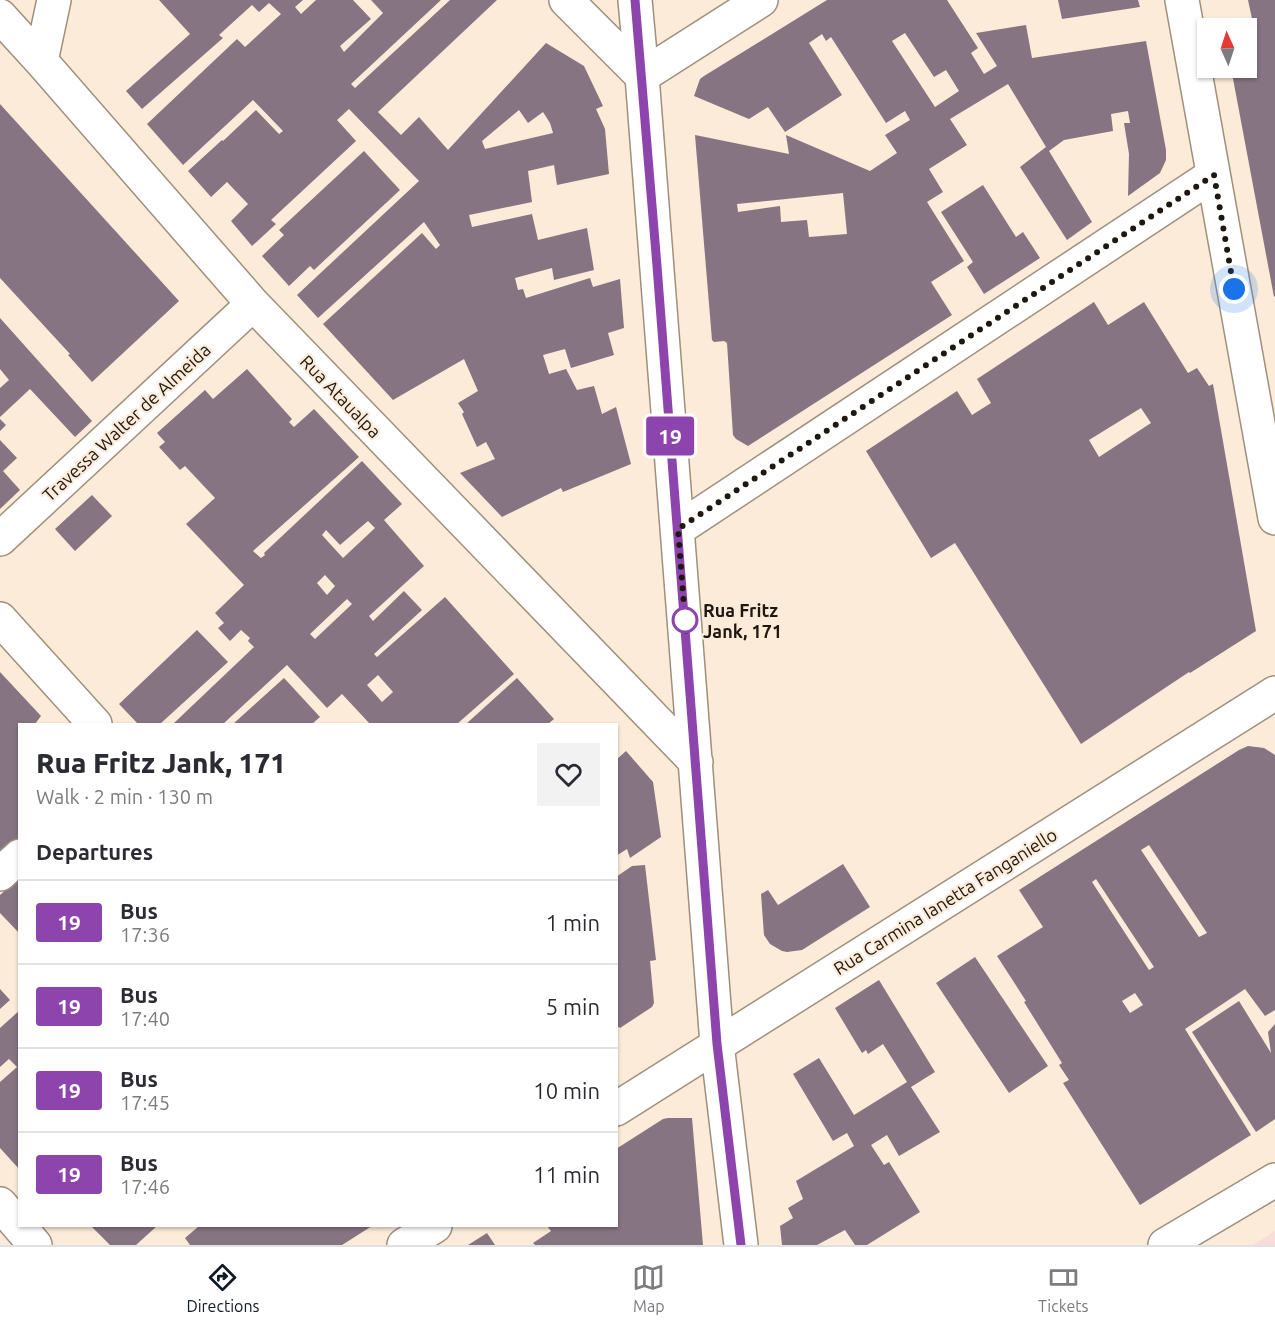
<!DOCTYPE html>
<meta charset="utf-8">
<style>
:root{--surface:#fff;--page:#f2f2f3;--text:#2b2b33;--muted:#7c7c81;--line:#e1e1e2;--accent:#111827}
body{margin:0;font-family:Ubuntu,sans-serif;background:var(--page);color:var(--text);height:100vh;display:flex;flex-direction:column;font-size:22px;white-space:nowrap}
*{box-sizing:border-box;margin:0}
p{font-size:20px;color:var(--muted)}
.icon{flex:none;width:33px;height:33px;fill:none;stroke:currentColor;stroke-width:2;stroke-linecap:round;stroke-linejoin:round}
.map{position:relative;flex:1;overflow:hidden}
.panel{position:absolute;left:18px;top:723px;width:600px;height:504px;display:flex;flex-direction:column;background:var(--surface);border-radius:0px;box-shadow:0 2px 4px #0004}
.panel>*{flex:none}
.badge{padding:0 12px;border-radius:4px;font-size:21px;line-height:39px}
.needle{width:39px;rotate:357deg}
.tools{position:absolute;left:1197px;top:18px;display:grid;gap:12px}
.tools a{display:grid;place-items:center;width:60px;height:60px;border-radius:0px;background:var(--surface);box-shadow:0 2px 4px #0004;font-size:30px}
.you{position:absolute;width:30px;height:30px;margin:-15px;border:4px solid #fff;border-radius:50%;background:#1a73e8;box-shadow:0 0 0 9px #1a73e833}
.map>.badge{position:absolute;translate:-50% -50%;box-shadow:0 0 0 3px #fff}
h2{padding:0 18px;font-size:22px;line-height:54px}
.round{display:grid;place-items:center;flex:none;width:63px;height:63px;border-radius:0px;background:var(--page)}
.headline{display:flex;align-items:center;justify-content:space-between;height:102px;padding:0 18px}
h1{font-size:28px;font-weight:800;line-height:45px}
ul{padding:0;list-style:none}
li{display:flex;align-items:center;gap:18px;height:84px;padding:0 18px;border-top:2px solid var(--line)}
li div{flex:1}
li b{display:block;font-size:22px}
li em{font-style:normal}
li .badge{min-width:66px;font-weight:700;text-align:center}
.menu{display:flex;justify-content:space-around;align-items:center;height:84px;border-top:2px solid var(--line);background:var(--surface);font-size:16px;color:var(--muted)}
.menu a{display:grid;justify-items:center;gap:3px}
.menu .selected{color:var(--accent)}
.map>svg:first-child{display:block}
.medical{fill:#f8ddda}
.building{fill:#867482;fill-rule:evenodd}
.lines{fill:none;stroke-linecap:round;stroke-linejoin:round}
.street-casing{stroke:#9f907e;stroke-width:36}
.street{stroke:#fff;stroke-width:33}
.line-casing{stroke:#fff;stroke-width:14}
.line{stroke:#8e44ad;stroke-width:9}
.walk{stroke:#1e1811;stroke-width:6;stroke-dasharray:0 10.8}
.stop-dot{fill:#fff;stroke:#8e44ad;stroke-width:3}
.labels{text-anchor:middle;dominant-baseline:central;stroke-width:4.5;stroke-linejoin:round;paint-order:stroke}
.street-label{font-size:18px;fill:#1e1811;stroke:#fbebd8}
.stop-label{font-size:18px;font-weight:bold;fill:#1e1811;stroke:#fbebd8;text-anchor:start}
</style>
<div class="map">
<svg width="1275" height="1245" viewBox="0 0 1275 1245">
<rect width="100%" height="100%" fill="#fbebd8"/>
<!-- medical -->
<path class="medical" d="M1275,1231V1245H1253Z"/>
<!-- building -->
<path class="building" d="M159,0H303L295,7L301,14L316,0H353L371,19L340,46L344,52L383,13L371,0H441L351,84L355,88L450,0H497L378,112L401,135L419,117L448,150L546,43L584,66L603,106L596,109L605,129L609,174L557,185L554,165L528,171L532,202L469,215L472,227L532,214L538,240L587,228L594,270L554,280L552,268L515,278L518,290L523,289L526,298L590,278L593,287L620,279L624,328L608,333L614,355L571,368L565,349L543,355L549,374L566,369L577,390L594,386L602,414L616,407L631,464L563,492L561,488L502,517L460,473L495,459L486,442L477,447L462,414L464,412L458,403L478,391L464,359L393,400L323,324L422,233L436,249L440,245L424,222L318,318L297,295L419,181L349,109L337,120L356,141L271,220L276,224L252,246L231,221L248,204L227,182L211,197L188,171L222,140L223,141L256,110L279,134L283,131L253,100L183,165L147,124L237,39L245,47L281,14L269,3L259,12L252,5L219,35L223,38L142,109L126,91L190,34ZM519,110L528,123L543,112L550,123L553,133L485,149L482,141Z
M827,0H947L978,48L971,53L984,74L997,66L976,33L1026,25L1032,58L1146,41L1166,150V160L1160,173L1128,196L1129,154L1124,123H1130L1128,111L1111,114L1113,131L1064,140L1049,151L1092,222L1067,240L1020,167L1046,147L1008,84L950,119L967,145L929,169L943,192L927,202L964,261L931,282L952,315L748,446L736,439L733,435L727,343L724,341L714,342L712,340L695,135L789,154L786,135L870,171L897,153L885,135L910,120L905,111L886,123L831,37L826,41L822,34L809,43L842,95L785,132L768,107L749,119L694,96L700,79L704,76ZM905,33L934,77L946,70L959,91L935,107L892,41ZM843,193L847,234L809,237L807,220L781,222L780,206L738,212L737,204Z
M1058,0H1138L1140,7L1062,19Z
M1248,0H1275V296L1274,297L1231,68H1246V29L1254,28Z
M0,104L179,301L92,382L68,355L70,354L0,278Z
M364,151L400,190L314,270L310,266L289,286L262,256L284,235L279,230Z
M983,185L1016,237L1023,232L1040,258L984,294L967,267L973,262L941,212Z
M1094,302L1108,325L1144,302L1188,373L1197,368L1209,386L1213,384L1256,631L1190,673L1189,672L1081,744L955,543L931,558L866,451L957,391L972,415L991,403L977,379ZM1141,408L1151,423L1099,457L1089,440Z
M0,318L92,421L75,437L30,389L0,417V388L9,380L0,369Z
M247,369L292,419L289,422L294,427L314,409L359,457L253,551L261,558L265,555L264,553L362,461L402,504L384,520L424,566L369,616L373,621L404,591L422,610L374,654L377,657L445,597L514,674L457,724H370L342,694L327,708L287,665L223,724H173L254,647L248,641L250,638L241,630L230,641L218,628L224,623L215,613L244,585L186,524L215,498L185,466L180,470L159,447L165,442L157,433L205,390L213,399ZM368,521L375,528L343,558L322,535L326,530L340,545ZM325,575L335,586L327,595L317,583ZM347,599L352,604L315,639L310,634ZM378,675L393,692L382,702L367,685Z
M0,419L6,425L0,431Z
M0,440L17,458L3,471L20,490L0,509Z
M92,495L112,516L75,551L55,529Z
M197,630L228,662L160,724H138L119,704Z
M0,672L41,716L35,724H20V837L0,855Z
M284,678L320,717L312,724H233Z
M517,678L554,719L548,724H466Z
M1248,746L1264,748L1275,755V1010L1265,1016L1245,989L1185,1029L1251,1135L1140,1205L1063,1083L1069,1080L1059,1065L1062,1063L1024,1002L1026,1001L997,956L1043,927L1019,890L1239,750ZM1149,845L1207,933L1199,937L1141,850ZM1096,879L1154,967L1149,970L1092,882ZM1135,993L1143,1005L1130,1013L1122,1001Z
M626,751L653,782L661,837L630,858L627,849L616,856V760Z
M843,864L870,907L802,950L787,952L782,951L770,944L764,935L761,894L768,890L778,905Z
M645,865L656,960L650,961L654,1003L652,1007L620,1028L619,1027L616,1028V877L632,866Z
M17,880L20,882V934L0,913V895Z
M975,957L1048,1066L1009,1093L936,983Z
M879,980L935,1072L911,1087L940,1132L899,1156L887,1135L871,1145L884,1165L889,1162L920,1212L867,1245H855L845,1230L817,1245H782L780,1226L793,1218L788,1208L803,1199L796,1181L854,1146L847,1133L833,1141L793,1074L819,1058L854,1115L907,1082L883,1044L868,1054L866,1050L862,1053L835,1008Z
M0,989L10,1000L0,1009Z
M1239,1001L1271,1053L1268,1032L1275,1024V1119L1256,1132L1192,1032Z
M20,1010V1170L0,1148V1082L17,1067L9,1059L0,1067V1028Z
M668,1118H692L703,1245H535L533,1243L551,1231L547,1226H616V1149L663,1119Z
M91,1226H157L136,1245H110Z
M199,1226H372L342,1245H190L185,1238Z
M487,1233L495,1245H468Z"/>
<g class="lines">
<defs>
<path id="street" d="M566,0L642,76
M635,0L642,76L717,1044L741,1245
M1182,0L1275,518
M0,16L41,61L253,304L696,762
M41,61L54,0
M642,76L761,0
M678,529L1213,175
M0,539L253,304
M0,619L95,724
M0,874L20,856
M616,1109L1275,693
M0,1204L35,1245
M404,1245L435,1226
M1165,1245L1275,1180"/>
</defs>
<!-- street casing -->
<use href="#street" class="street-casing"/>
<!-- street -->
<use href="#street" class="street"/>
</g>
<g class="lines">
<defs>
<path id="line" d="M635,0L657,266L717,1044L741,1245"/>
</defs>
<!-- line casing -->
<use href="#line" class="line-casing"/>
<!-- line -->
<use href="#line" class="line"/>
<!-- walk -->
<path class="walk" d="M685,620L686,631L678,529L1214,175L1234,289"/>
</g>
<!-- markers -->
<circle class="stop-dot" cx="685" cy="620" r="12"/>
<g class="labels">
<!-- street labels -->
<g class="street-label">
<text transform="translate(341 396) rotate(46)">Rua Ataualpa</text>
<text transform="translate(126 422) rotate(-43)">Travessa Walter de Almeida</text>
<text transform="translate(945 901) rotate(-32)">Rua Carmina Ianetta Fanganiello</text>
</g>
<!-- stop labels -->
<g class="stop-label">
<text x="703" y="610">Rua Fritz<tspan x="703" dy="21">Jank, 171</tspan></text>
</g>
</g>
</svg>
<div class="tools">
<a><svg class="needle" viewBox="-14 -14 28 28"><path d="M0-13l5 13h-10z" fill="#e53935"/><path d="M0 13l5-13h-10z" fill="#7c7c81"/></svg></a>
</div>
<div class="you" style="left:1234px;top:289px"></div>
<b class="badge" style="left:670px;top:436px;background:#8e44ad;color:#fff">19</b>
<section class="panel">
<div class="headline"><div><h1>Rua Fritz Jank, 171</h1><p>Walk · 2 min · 130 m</p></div><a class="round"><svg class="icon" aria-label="heart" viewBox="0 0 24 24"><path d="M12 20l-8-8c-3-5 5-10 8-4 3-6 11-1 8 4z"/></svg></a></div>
<h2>Departures</h2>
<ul>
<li><span class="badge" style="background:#8e44ad;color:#fff">19</span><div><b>Bus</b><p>17:36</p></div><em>1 min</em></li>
<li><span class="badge" style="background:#8e44ad;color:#fff">19</span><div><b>Bus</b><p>17:40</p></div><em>5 min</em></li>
<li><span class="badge" style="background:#8e44ad;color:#fff">19</span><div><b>Bus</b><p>17:45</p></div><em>10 min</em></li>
<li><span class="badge" style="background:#8e44ad;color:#fff">19</span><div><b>Bus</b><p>17:46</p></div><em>11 min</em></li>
</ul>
</section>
</div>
<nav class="menu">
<a class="selected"><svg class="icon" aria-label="directions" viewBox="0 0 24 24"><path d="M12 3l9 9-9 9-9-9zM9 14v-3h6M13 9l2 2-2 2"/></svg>Directions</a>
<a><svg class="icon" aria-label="map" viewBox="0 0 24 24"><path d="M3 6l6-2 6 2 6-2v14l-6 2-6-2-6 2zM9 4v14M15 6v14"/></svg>Map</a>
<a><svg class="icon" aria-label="tickets" viewBox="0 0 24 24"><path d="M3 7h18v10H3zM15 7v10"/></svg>Tickets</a>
</nav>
